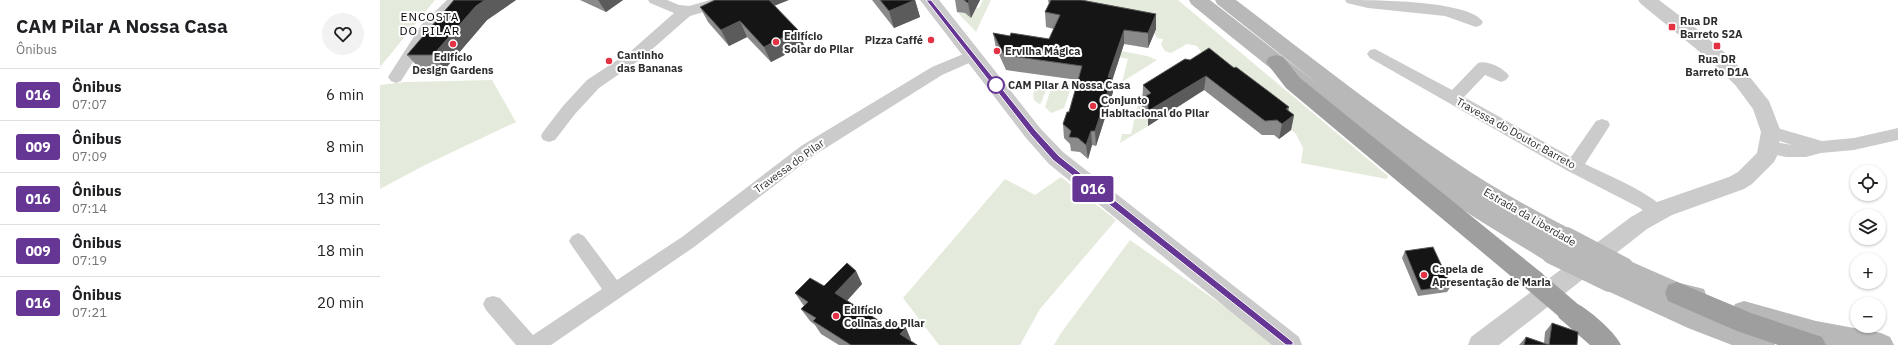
<!DOCTYPE html>
<html lang="pt">
<meta charset="utf-8">
<style>
:root{--surface:#fff;--page:#f2f2f2;--text:#202124;--muted:#757577;--line:#e0e0e0}
body{margin:0;font-family:"IBM Plex Sans",sans-serif;background:var(--page);color:var(--text);height:100vh;display:flex;flex-direction:column;font-size:15px;white-space:nowrap}
*{box-sizing:border-box;margin:0}
p{font-size:13px;color:var(--muted)}
.icon{flex:none;width:22px;height:22px;fill:none;stroke:currentColor;stroke-width:2;stroke-linecap:round;stroke-linejoin:round}
.map{position:relative;flex:1;overflow:hidden}
.drawer{display:flex;flex-direction:column;background:var(--surface);width:380px}
.drawer>*{flex:none}
.badge{padding:0 8px;border-radius:3px;font-size:14px;line-height:26px}
.fabs{position:absolute;left:1470px;top:165px;display:grid;gap:8px}
.fabs a{display:grid;place-items:center;width:36px;height:36px;border-radius:50%;background:var(--surface);box-shadow:0 1px 3px #0004;font-size:20px}
.map>.badge{position:absolute;translate:-50% -50%;box-shadow:0 0 0 2px #fff}
.round{display:grid;place-items:center;flex:none;width:42px;height:42px;border-radius:21px;background:var(--page)}
.headline{display:flex;align-items:center;justify-content:space-between;height:68px;padding:0 16px}
h1{font-size:19px;font-weight:700;line-height:30px}
ul{padding:0;list-style:none}
li{display:flex;align-items:center;gap:12px;height:52px;padding:0 16px;border-top:1px solid var(--line)}
li div{flex:1}
li b{display:block;font-size:15px}
li em{font-style:normal}
li .badge{min-width:44px;font-weight:700;text-align:center}
main{display:flex;flex:1;min-height:0}
.map>svg:first-child{display:block}
.green{fill:#e5ebdc}
.lines{fill:none;stroke-linecap:round;stroke-linejoin:round}
.minor{fill:#cbcbcb;fill-rule:evenodd}
.tertiary{fill:#cbcbcb;fill-rule:evenodd}
.secondary{fill:#b8b8b8;fill-rule:evenodd}
.trunk{fill:#9e9e9e;fill-rule:evenodd}
.secondary-bridge{stroke:#b8b8b8;stroke-width:22}
.trunk-bridge{stroke:#9e9e9e;stroke-width:22}
.wall{fill:#8a8a8a}
.shaded-wall{fill:#5b5b5b}
.building{fill:#151515;stroke:#5b5b5b}
.line{fill:#663695;stroke:#fff}
.poi-dot{fill:#e43143;stroke:#fff;stroke-width:1.5}
.stop-dot{fill:#fff;stroke:#663695;stroke-width:2}
.labels{text-anchor:middle;dominant-baseline:central;stroke-width:4;stroke-linejoin:round;paint-order:stroke}
.poi-label{font-size:11px;font-weight:bold;fill:#2e2e2e;stroke:#fff;text-anchor:start}
.stop-label{font-size:11px;font-weight:bold;fill:#2e2e2e;stroke:#fff;text-anchor:start}
.street-label{font-size:11px;fill:#2e2e2e;stroke:#fff}
.neighbourhood-label{font-size:12px;letter-spacing:1px;fill:#000;stroke:#fff}
</style>
<main>
<section class="drawer">
<div class="headline"><div><h1>CAM Pilar A Nossa Casa</h1><p>Ônibus</p></div><a class="round"><svg class="icon" aria-label="heart" viewBox="0 0 24 24"><path d="M12 20l-8-8c-3-5 5-10 8-4 3-6 11-1 8 4z"/></svg></a></div>
<ul>
<li><span class="badge" style="background:#663695;color:#fff">016</span><div><b>Ônibus</b><p>07:07</p></div><em>6 min</em></li>
<li><span class="badge" style="background:#663695;color:#fff">009</span><div><b>Ônibus</b><p>07:09</p></div><em>8 min</em></li>
<li><span class="badge" style="background:#663695;color:#fff">016</span><div><b>Ônibus</b><p>07:14</p></div><em>13 min</em></li>
<li><span class="badge" style="background:#663695;color:#fff">009</span><div><b>Ônibus</b><p>07:19</p></div><em>18 min</em></li>
<li><span class="badge" style="background:#663695;color:#fff">016</span><div><b>Ônibus</b><p>07:21</p></div><em>20 min</em></li>
</ul>
</section>
<div class="map">
<svg width="1518" height="345" viewBox="0 0 1518 345">
<rect width="100%" height="100%" fill="#fff"/>
<!-- green -->
<path class="green" d="M0,0H55L0,67Z
M603,0H611L596,32L577,12L585,13L591,18L596,8H599Z
M703,0H798L1008,176L1007,179L921,163L923,148L916,134L822,53L817,46L807,44L791,53L785,51L781,45L783,39L777,38L774,33L695,8Z
M689,41L767,56L777,60L742,82L748,59L686,47Z
M112,80L136,122L45,165L0,189V85L25,82Z
M658,80L692,85L684,108L671,113L665,107L671,89L667,88L661,103L659,104L654,100L653,95Z
M760,94H763V113L768,117V126L740,143L742,134H751Z
M681,177L736,220L660,309L640,345H559L523,298L625,179L655,195Z
M750,240L899,345H674L681,333Z"/>
<g class="lines">
<!-- minor -->
<path class="minor" d="M67,0H82L52,32L21,81L16,83L11,81L8,77L42,24Z
M268,0H287L299,5L309,6L330,0H350L348,3L337,8L310,16L261,59L219,88L195,114L175,140L169,142L163,140L161,136L163,132L183,106L207,80L251,51L294,13L270,3Z
M965,0C990,0 1090,0 1103,22L1101,25L1096,27L1065,16L988,8L967,3Z
M995,49L1072,90L1098,63C1107,60 1124,68 1129,76L1126,80L1121,82L1105,75L1084,97L1191,157L1216,121L1222,119L1228,121L1230,125L1205,164C1223,173 1277,195 1286,212L1283,217L1277,219L1271,217L1260,208L1188,171L990,58L987,54L990,50Z
M593,50L598,51L601,55L598,59L562,75L433,156L314,247L171,345H136L106,310L103,304L106,298L113,296L120,298L153,335L222,289L192,246L189,241L192,236L198,233L204,236L237,280L302,237L421,146L552,67Z
M1390,126L1442,141L1474,138L1518,128V140L1474,150L1441,153L1426,157H1406L1383,152L1381,147L1383,142L1389,141L1412,145L1384,136L1382,132L1384,128Z"/>
<!-- tertiary -->
<path class="tertiary" d="M540,0H559L660,128L683,152L919,337L922,345H892L669,164L646,138Z
M1258,0H1279L1317,29L1344,52L1369,76L1389,101L1401,132L1397,156L1394,162L1372,184L1364,189L1292,215L1267,229L1119,345H1088L1091,337L1251,217L1277,202L1349,177L1358,172L1377,153L1381,132L1373,109L1356,86L1331,61L1261,4Z"/>
<!-- secondary -->
<path class="secondary" d="M809,0H830L943,88L837,4L835,0H856C927,54 997,110 1071,159C1110,186 1152,209 1194,231L1198,238L1194,245L1186,248L1180,246L1184,253L1180,260L1172,263L1164,260C1128,238 1093,217 1059,194C973,136 892,70 811,4Z
M1243,258L1300,283L1324,289L1327,297L1324,305L1316,308L1391,337L1395,345H1352L1308,328L1221,288L1218,281L1221,274L1230,270L1233,271L1231,268L1235,261Z
M1364,301L1436,321L1501,333L1510,337L1514,345H1444L1364,323L1355,320L1352,312L1355,304Z"/>
<!-- trunk -->
<path class="trunk" d="M896,55L903,57L920,78L1163,274L1166,281L1163,288L1154,292L1145,288L906,88L886,62L889,57Z
M1297,282L1371,313L1442,337L1446,345H1398L1357,331L1288,301L1285,293L1288,285Z
M1188,299C1204,305 1234,330 1241,345H1210L1179,318L1176,310L1179,302Z"/>
<!-- secondary-bridge -->
<path class="secondary-bridge" d="M1186,238L1243,268
M1172,253L1230,281"/>
<!-- trunk-bridge -->
<path class="trunk-bridge" d="M1154,281L1188,310"/>
</g>
<!-- wall -->
<path class="wall" d="M74,0H136L107,20L65,69L39,68L27,55Z
M200,0H243L226,12Z
M492,0H535L540,17L514,28Z
M575,0H600L591,18L585,13L577,12Z
M668,0H703L776,14V29L768,48L744,44L732,81L733,92L727,112L716,146L712,145L708,159L700,152L691,151L690,144L684,138L683,124L689,112L698,80L626,70L616,48L613,33L630,36L669,39L674,29L666,27L665,12L669,4Z
M395,6L424,45L391,62L367,37L349,46L328,22L320,7Z
M805,59L914,115L911,130L899,139L894,135H882L824,90L768,126V117L762,113L763,85Z
M1025,251L1071,286L1067,292L1038,296L1022,258Z
M476,271L482,284L467,301L509,327L526,328L531,340V341L537,345H459L441,334L435,325L430,321L421,309L424,306L415,293L444,286Z
M1172,323L1197,345H1139L1146,337L1164,343L1165,332Z"/>
<!-- shaded-wall -->
<path class="shaded-wall" d="M105,0H136L107,20L65,69L53,55L96,6Z
M218,0H243L226,12Z
M385,0H409L389,8Z
M535,0L540,17L514,28L509,11Z
M589,0H600L591,18L588,3Z
M776,14V29L768,48V33Z
M360,21L367,37L349,46L341,30Z
M418,30L424,45L391,62L384,47Z
M744,30V44L732,81L733,92L716,146L715,131L728,77Z
M826,76L824,90L768,126V111Z
M909,107L906,121L914,115L911,130L899,139L902,124L906,109Z
M711,131L712,145L708,159L706,145Z
M476,271L482,284L462,306L455,293Z
M526,328L531,340L528,345L520,334Z"/>
<!-- building -->
<path class="building" d="M74,0H105L96,6L53,55H27Z
M335,0H389L418,30L384,47L360,21L341,30L320,7Z
M500,0H535L509,11Z
M584,0H589L588,3Z
M671,0H701L776,14L768,33L744,30L728,77L732,78L726,97L715,131H711L706,145L698,138L689,137L691,131L683,124L687,112H689L702,66L624,55L613,33L630,36L631,33L669,39L680,15L665,12Z
M829,48L854,68L856,67L888,91L909,107L906,109L914,115L902,124L897,120L885,121L826,76L768,111V103L762,98L771,93L763,85L805,59L810,60Z
M1053,247L1071,286L1041,290L1025,251Z
M467,263L476,271L455,293L509,327L514,321L526,328L520,334L537,345H471L433,321L436,318L421,309L428,302L415,293L430,278L444,286Z
M1172,323L1198,332L1197,345H1144L1146,337L1169,345Z"/>
<!-- line -->
<path class="line" d="M546,0H551L656,131L679,156L913,342V345H906L673,160L651,135Z"/>
<!-- markers -->
<g class="poi-dot">
<rect x="1288" y="23" width="8" height="8" rx="2"/>
<circle cx="551" cy="40" r="4"/>
<circle cx="396" cy="42" r="4"/>
<circle cx="73" cy="44" r="4"/>
<rect x="1333" y="42" width="8" height="8" rx="2"/>
<circle cx="617" cy="51" r="4"/>
<circle cx="229" cy="61" r="4"/>
<circle cx="713" cy="106" r="4"/>
<circle cx="1044" cy="275" r="4"/>
<circle cx="456" cy="316" r="4"/>
</g>
<circle class="stop-dot" cx="616" cy="85" r="8"/>
<g class="labels">
<!-- poi labels -->
<g class="poi-label">
<text x="1300" y="21">Rua DR<tspan x="1300" dy="13">Barreto S2A</tspan></text>
<text x="404" y="36">Edifício<tspan x="404" dy="13">Solar do Pilar</tspan></text>
<text x="543" y="40" text-anchor="end">Pizza Caffé</text>
<text x="625" y="51">Ervilha Mágica</text>
<text x="237" y="55">Cantinho<tspan x="237" dy="13">das Bananas</tspan></text>
<text x="73" y="57" text-anchor="middle">Edifício<tspan x="73" dy="13">Design Gardens</tspan></text>
<text x="1337" y="59" text-anchor="middle">Rua DR<tspan x="1337" dy="13">Barreto D1A</tspan></text>
<text x="721" y="100">Conjunto<tspan x="721" dy="13">Habitacional do Pilar</tspan></text>
<text x="1052" y="269">Capela de<tspan x="1052" dy="13">Apresentação de Maria</tspan></text>
<text x="464" y="310">Edifício<tspan x="464" dy="13">Colinas do Pilar</tspan></text>
</g>
<!-- stop labels -->
<g class="stop-label">
<text x="628" y="85">CAM Pilar A Nossa Casa</text>
</g>
<!-- street labels -->
<g class="street-label">
<text transform="translate(1136 133) rotate(29)">Travessa do Doutor Barreto</text>
<text transform="translate(409 166) rotate(-36)">Travessa do Pilar</text>
<text transform="translate(1150 217) rotate(30)">Estrada da Liberdade</text>
</g>
<!-- neighbourhood labels -->
<g class="neighbourhood-label">
<text x="50" y="16">ENCOSTA<tspan x="50" dy="14">DO PILAR</tspan></text>
</g>
</g>
</svg>
<div class="fabs">
<a><svg class="icon" aria-label="locate" viewBox="0 0 24 24"><circle cx="12" cy="12" r="6"/><path d="M12 2v4M12 18v4M2 12h4M18 12h4"/></svg></a>
<a><svg class="icon" aria-label="layers" viewBox="0 0 24 24"><path d="M12 4l9 5-9 5-9-5zM3 14l9 5 9-5"/></svg></a>
<a>+</a>
<a>−</a>
</div>
<b class="badge" style="left:713px;top:189px;background:#663695;color:#fff">016</b>
</div>
</main>
